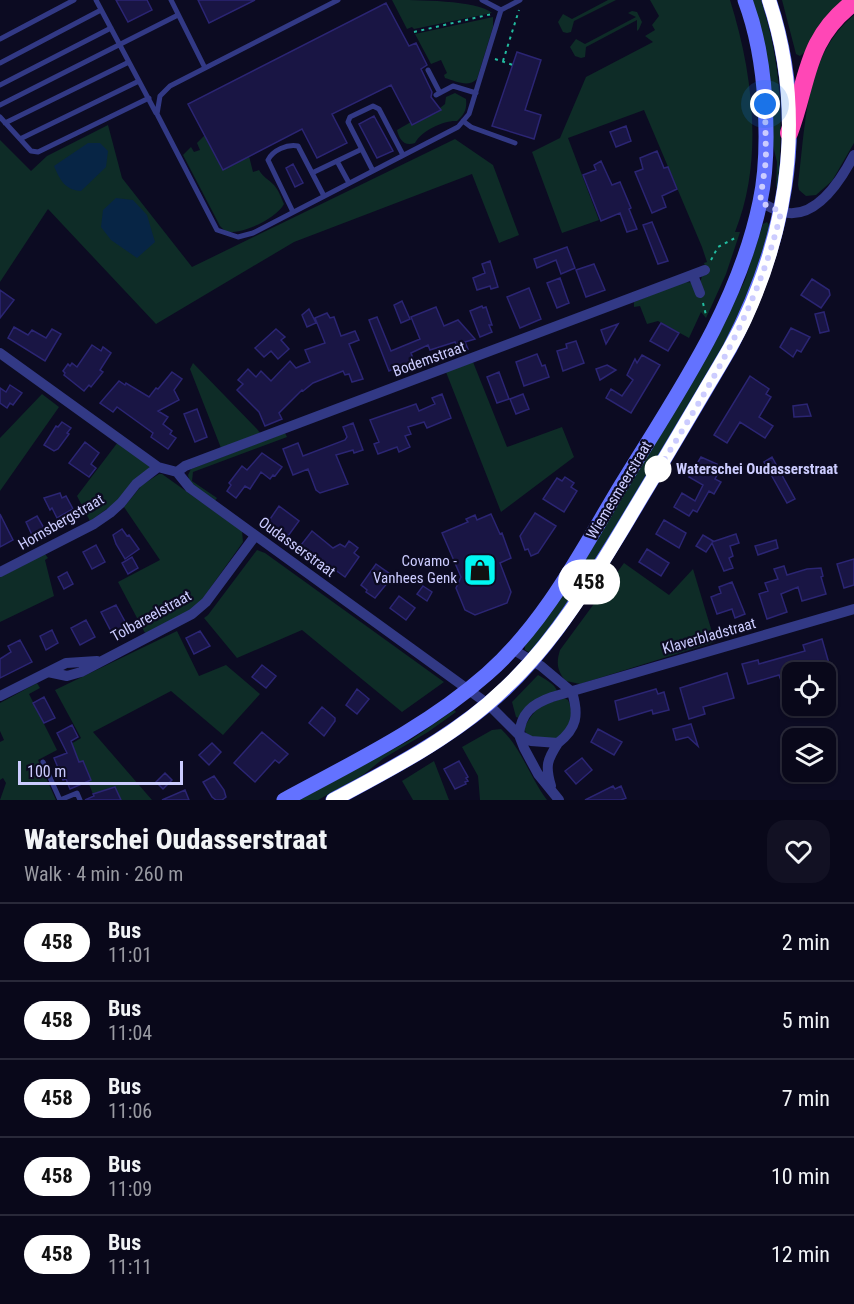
<!DOCTYPE html>
<meta charset="utf-8">
<style>
:root{--surface:#09081a;--page:#121123;--text:#f1f3f6;--muted:#999aa2;--line:#292939}
body{margin:0;font-family:"Roboto Condensed",sans-serif;background:var(--page);color:var(--text);height:100vh;display:flex;flex-direction:column;font-size:22px;white-space:nowrap}
*{box-sizing:border-box;margin:0}
p{font-size:20px;color:var(--muted)}
.icon{flex:none;width:33px;height:33px;fill:none;stroke:currentColor;stroke-width:2;stroke-linecap:round;stroke-linejoin:round}
.map{position:relative;height:800px;overflow:hidden}
.details{display:flex;flex-direction:column;background:var(--surface);flex:1}
.details>*{flex:none}
.badge{padding:0 12px;border-radius:20px;font-size:21px;line-height:39px}
.controls{position:absolute;left:782px;top:662px;display:grid;gap:12px}
.controls a{display:grid;place-items:center;width:54px;height:54px;border-radius:12px;background:var(--surface);box-shadow:0 2px 4px #0004,0 0 0 2px var(--line);font-size:30px}
.scale{position:absolute;left:18px;bottom:15px;width:165px;box-sizing:border-box;padding-left:6px;border:3px solid #ccf;border-top:0;font-size:16px;line-height:21px;white-space:nowrap;color:#ccf;-webkit-text-stroke:4px #0c0b22;paint-order:stroke}
.you{position:absolute;width:30px;height:30px;margin:-15px;border:4px solid #fff;border-radius:50%;background:#1a73e8;box-shadow:0 0 0 9px #1a73e833}
.map>.badge{position:absolute;translate:-50% -50%;box-shadow:0 0 0 3px #fff}
.round{display:grid;place-items:center;flex:none;width:63px;height:63px;border-radius:18px;background:var(--page)}
.summary{display:flex;align-items:center;justify-content:space-between;height:102px;padding:0 24px}
h1{font-size:28px;font-weight:800;line-height:45px}
ul{padding:0;list-style:none}
li{display:flex;align-items:center;gap:18px;height:78px;padding:0 24px;border-top:2px solid var(--line)}
li div{flex:1}
li b{display:block;font-size:22px}
li em{font-style:normal}
li .badge{min-width:66px;font-weight:700;text-align:center}
.map>svg:first-child{display:block}
.green{fill:#0e2c27}
.water{fill:#072545}
.building{fill:#191544;stroke:#2b2573;stroke-width:1.5}
.lines{fill:none;stroke-linecap:round;stroke-linejoin:round}
.path{stroke:#22bca0;stroke-width:2;stroke-dasharray:3 4.5;stroke-linecap:butt}
.lane{stroke:#323985;stroke-width:5}
.street{stroke:#323985;stroke-width:10}
.secondary{stroke:#6372ff;stroke-width:15}
.highway{stroke:#ff47b6;stroke-width:18}
.line-casing{stroke:#fff;stroke-width:14}
.line{stroke:#fff;stroke-width:9}
.walk{stroke:#ccf;stroke-width:6;stroke-dasharray:0 10.8}
.stop-dot{fill:#fff;stroke:#fff;stroke-width:3}
.labels{text-anchor:middle;dominant-baseline:central;stroke-width:4.5;stroke-linejoin:round;paint-order:stroke}
.street-label{font-size:15px;fill:#ccf;stroke:#0c0b22}
.stop-label{font-size:15px;font-weight:bold;fill:#ccf;stroke:#0c0b22;text-anchor:start}
.poi-label{font-size:15px;fill:#ccf;stroke:#0c0b22;text-anchor:end}
</style>
<div class="map">
<svg width="854" height="800" viewBox="0 0 854 800">
<rect width="100%" height="100%" fill="#0c0b22"/>
<!-- green -->
<path class="green" d="M392,0C415,0 478,0 492,13L414,29L412,27L407,29Z
M608,0H616L574,21L571,32L567,33L563,32L558,22L563,14L572,19Z
M650,0H730C753,73 764,160 735,232H740L726,274L706,318L701,312L689,338L658,321L647,324L640,306L634,307V302L684,282L700,283L702,276L708,274L704,263L707,262L702,247L644,110L568,138L599,220L562,233L532,152L560,138L586,77L653,42L645,36L655,30L652,25L659,16Z
M752,0H761C782,67 783,117 778,186L776,188L777,162L773,146Z
M782,0H847L805,52L800,56L796,54Z
M632,11L637,12L642,22L639,29L637,31V20L586,47L585,57L581,58L575,56L570,47L576,39L585,44L636,17L628,13Z
M854,15V143L832,181L816,195L806,196L799,190L798,185C806,126 804,56 854,15Z
M493,17V27L477,79C468,88 456,81 445,78L444,75L447,73L441,60L431,64L415,34Z
M455,93L466,99C467,109 465,114 457,121C444,120 421,131 415,143C404,147 399,139 397,130L411,122L413,125L440,111V108L445,104L446,97Z
M108,125L122,178L192,267L455,139L493,165L519,235L499,243L472,174L294,242L156,324L48,209L0,282V140L31,171L47,156Z
M205,135L223,170L249,156L253,172L259,170C263,177 268,179 274,185C279,191 281,197 284,204C276,219 243,234 226,232L220,226L183,155L191,147L194,152L200,150L197,143Z
M767,222L771,228L745,302L718,357L613,532L555,622L532,650L529,652L525,650V644L573,580L715,341L745,280L763,224Z
M473,362L507,447L562,427L574,457L501,512L446,372Z
M193,363L257,429L260,433L221,448L190,369Z
M42,394L59,407L0,491V438Z
M285,433L287,437L193,472L192,481L217,498L215,501L190,483L188,475L191,469Z
M118,442L150,467L118,501L90,521L77,496Z
M159,474H162L242,531L243,542L196,608L145,633L118,582L160,560L124,507L142,485Z
M257,550L265,553L444,682L402,712L302,630L237,658L204,618L208,615Z
M45,554L48,558L45,560L54,596L0,622V577Z
M624,563L669,595L693,569L715,642L580,684L566,681C557,671 556,663 560,650Z
M177,631L199,676L226,665L260,694L223,735L171,691L93,732L152,800H121L114,787L93,794L88,782L91,780L83,761L79,762L71,744L81,738L55,690Z
M538,675C545,679 555,684 557,691L519,718L516,717L512,702Z
M37,683L40,688L29,694L57,750L38,760L56,800H0L6,783L3,778L0,780V742L4,740L0,731V703Z
M564,698L568,700C577,718 566,742 543,741C537,741 531,736 526,733L524,728C537,705 540,706 564,698Z
M454,710L456,712L428,732L384,758L363,775L318,800H299L412,739Z
M501,729C520,746 531,779 547,800H480L478,776L462,747L492,730Z
M434,761L449,800H413L402,781Z"/>
<!-- water -->
<path class="water" d="M88,143H100L108,151L106,167L81,191C65,190 60,180 54,166Z
M116,198L133,200L147,215L155,242L137,258L111,240L101,227L103,210Z"/>
<!-- building -->
<path class="building" d="M116,0H147L152,10L128,22Z
M198,0H255L209,23Z
M386,3L409,46L416,43L427,65L421,69L432,92L431,97L441,110L412,125L391,85L332,114L347,143L317,158L302,129L223,170L188,104Z
M517,52L541,60L525,110L541,115L534,139L492,126Z
M374,116L393,151L377,158L359,124Z
M626,126L631,141L616,147L610,132Z
M657,151L664,168L668,167L677,189L662,196L666,207L652,213L635,172L643,169L640,158Z
M601,161L612,185L620,182L631,208L629,209L637,229L627,232L620,213L601,221L583,175L596,170L594,165Z
M293,164L303,183L295,187L286,168Z
M652,222L668,261L658,264L643,225Z
M567,247L575,268L561,274L556,260L537,268L534,259Z
M490,261L498,287L491,289L490,286L477,290L473,278L485,273L482,264Z
M594,264L605,290L586,297L576,270Z
M560,278L569,303L557,308L547,283Z
M812,279L829,290L830,295L821,308L801,295Z
M529,288L541,319L520,328L507,297Z
M0,290L14,300L0,318Z
M402,301L410,319L401,323L394,305Z
M482,306L483,308L486,307L492,325H489L492,332L480,337L470,311Z
M436,307L444,326L458,320L475,339L465,342L468,349L459,352L455,342L430,350L428,345L411,353L417,369L408,372L406,366L401,368L400,366L389,371L369,320L377,317L391,351L420,339L411,317Z
M309,309L316,323L307,327L302,315Z
M824,312L829,331L820,333L815,314Z
M327,313L330,318L334,317L341,336L355,331L359,340L349,344L363,379L352,382L349,374L345,375L343,371L313,383L303,391L302,390L279,413L282,419L265,426L259,412L237,390L243,384L238,380L248,369L256,377L261,371L271,381L290,361L296,368L310,362L305,350L325,343L315,318Z
M661,323L679,333L668,351L650,341Z
M618,324L606,344L601,330Z
M14,327L28,335L32,330L46,338L52,329L61,334L45,361L8,338Z
M791,328L810,337L801,352L797,350L793,357L780,347Z
M276,329L285,337L281,340L289,349L278,359L271,351L264,357L255,348Z
M576,341L584,363L563,371L557,351L567,348L566,344Z
M92,345L101,351L103,347L111,353L100,370L103,372L91,387L89,385L84,391L64,375L65,373L63,371L68,364L70,366L72,363L77,367Z
M537,354L542,366L545,365L549,377L524,386L516,362Z
M642,355L660,365L631,413L606,398L611,389L622,396L633,380L627,375L635,359L637,363Z
M607,365L616,370L600,380L596,369Z
M172,372L182,379L174,390L179,400L158,411L168,417L163,424L172,431L170,434L176,438L168,449L151,437L153,433L117,407L113,412L100,403L119,381L125,385L126,383L149,397L156,388L158,389Z
M499,372L509,399L497,403L487,377Z
M750,376L769,389L766,394L771,397L759,417L773,426L765,438L740,422L727,443L714,435Z
M10,385L22,393L13,405L10,403L7,408L0,403V388L6,392Z
M442,394L451,418L427,428L424,422L408,427L411,434L405,436L410,447L399,452L397,447L378,454L374,444L379,442L370,420L416,404L419,411L435,404L432,398Z
M523,394L529,409L516,414L510,399Z
M807,404L811,416L794,417L793,406Z
M197,409L207,437L195,442L184,414Z
M62,422L71,428L67,433L69,434L58,449L54,451L44,445L56,426L58,427Z
M353,423L363,450L354,453L353,450L336,455L348,484L320,493L316,490L308,469L293,475L283,449L298,443L303,456L345,440L347,437L343,427Z
M85,442L99,453L91,464L96,468L89,477L69,463Z
M262,453L282,467L275,476L273,475L270,479L261,472L250,489L245,486L236,498L227,491L231,485L229,483L242,466L247,470Z
M701,457L717,464L714,470L718,473L715,479L721,482L714,494L709,491L697,512L693,510L689,516L674,507L682,493L695,501L703,485L689,477Z
M772,457L795,499L787,503L764,462Z
M565,477L574,483L571,487L577,491L564,512L543,499L557,478L562,481Z
M60,493L62,498L66,496L73,509L57,518L52,508L50,510L44,498Z
M279,506L299,521L288,536L268,522Z
M535,513L556,526L538,553L531,556L528,549L525,550L520,536Z
M0,514L13,540L0,547Z
M491,514L500,534L502,533L511,558L500,563L511,592L507,603L475,615L465,610L456,588L461,577L442,533L468,522L466,519L475,515L477,520Z
M37,516L44,528L32,535L26,522Z
M664,520L686,533L679,548L656,534Z
M122,529L127,536L129,535L139,549L125,559L116,544L113,535Z
M312,531L333,548L340,544L345,547L349,541L358,548L354,553L359,557L345,577L301,545Z
M736,534L739,543L730,546L733,556L729,558L733,568L724,571L712,543L706,552L696,546L703,535L713,541L712,542Z
M776,540L778,548L758,555L755,546Z
M96,545L105,562L92,569L83,552Z
M647,549L669,563L661,576L639,562Z
M132,557L138,568L128,574L122,563Z
M854,559V585L844,588L837,564Z
M376,564L393,576L375,598L366,592L367,590L361,585Z
M784,566L787,575L807,569L821,568L823,576L821,577L826,594L802,601L798,587L781,594L787,612L767,619L759,594L768,591L765,583L778,579L774,569Z
M67,572L73,584L64,589L58,577Z
M732,582L745,614L735,618L732,609L717,614L711,597L721,593L719,587Z
M423,586L432,592L427,601L417,594Z
M399,596L415,608L406,620L390,608Z
M116,605L128,627L113,635L101,612Z
M86,620L95,637L80,645L71,628Z
M52,630L58,643L46,650L40,636Z
M200,631L210,646L194,654L186,638Z
M822,639L830,667L829,670L822,672H792V684L783,686L779,675L748,684L742,664L758,660L759,664L805,651L803,645Z
M20,640L32,662L0,678V659L11,652L8,646Z
M262,665L276,676L266,688L252,677Z
M727,673L734,698L703,707L705,714L689,719L680,688Z
M357,689L369,699L357,714L346,705Z
M656,689L658,694L664,692L669,710L653,714L652,710L619,720L615,701Z
M44,697L55,718L44,723L33,703Z
M322,707L335,718V721L324,736L309,723Z
M691,724L698,746L688,737L676,740L673,729Z
M72,725L78,737L71,741L79,762L83,761L91,780L70,789L66,779L63,780L54,758L67,753L57,733Z
M598,729L622,742L614,755L591,742Z
M262,732L288,754L279,763L275,760L255,782L234,763Z
M212,743L221,752L209,765L199,755Z
M582,758L592,770L576,784L565,771Z
M459,761L468,777L466,778L468,781L465,782L466,784L455,789L444,769Z
M165,773L172,780L163,789L156,782Z
M214,776L224,790L226,797L222,800H216L212,797L203,782Z
M613,786L615,789L621,786L626,798L621,800H585Z
M115,787L121,800H85L94,796L93,794Z
M185,790L189,800H162Z"/>
<g class="lines">
<!-- path -->
<path class="path" d="M414,32L492,14
M495,59L513,65
M503,61L519,10
M711,260L718,247L737,237
M703,303L706,315"/>
<!-- lane -->
<path class="lane" d="M96,0L156,113
M171,0L205,68
M338,0L170,86L160,96L157,114L217,230L238,237L253,233L458,127L469,114L501,10L520,0
M482,0L501,10
M0,39L74,0
M0,63L101,10
M428,70L440,93
M0,85L111,28
M436,95L453,86L476,93
M0,105L178,15
M0,117L31,151L38,152L149,98
M463,121L471,127L515,143
M5,123L129,62
M20,139L139,81
M337,161L349,183
M373,171L348,122L350,117L373,106L379,109L403,155
M312,173L362,149
M293,212L268,160C273,150 287,144 298,146L324,196
M43,762L60,800L77,793L80,800"/>
<!-- street -->
<path class="street" d="M760,202C767,205 774,210 782,212C816,221 841,180 854,155
M693,275L700,293
M0,353L158,467L177,472L190,488L488,704L519,735L524,748L538,774L559,800
M177,472L185,466L705,270
M0,572L94,524L110,513L121,503L136,484L158,467
M512,649L541,666L572,692
M48,672L67,676L81,672L192,614L206,602L255,536
M0,696L66,663L97,661
M519,735C521,713 532,704 552,697L854,609
M519,735L531,741L558,743C577,728 579,715 572,692
M551,786C545,766 547,760 558,743"/>
<!-- secondary -->
<path class="secondary" d="M284,800C354,762 427,727 487,674C545,623 581,552 620,487C675,397 738,308 760,202C767,170 767,136 765,103C763,68 757,32 745,0
M333,800C387,771 441,743 488,704C546,656 584,591 623,528C659,468 695,408 730,348C787,238 809,120 769,0"/>
<!-- highway -->
<path class="highway" d="M789,133C809,80 804,40 854,2"/>
</g>
<g class="lines">
<defs>
<path id="line" d="M333,800C393,768 456,736 505,688C564,633 603,561 644,493C664,460 684,426 704,392C718,368 733,345 745,319C791,220 804,105 769,0"/>
</defs>
<!-- line casing -->
<use href="#line" class="line-casing"/>
<!-- line -->
<use href="#line" class="line"/>
<!-- walk -->
<path class="walk" d="M658,469L653,478C706,392 758,311 781,212L760,202L766,160L765,104"/>
</g>
<!-- icons -->
<defs>
<symbol id="shop-square" viewBox="-11 -11 22 22"><rect x="-9" y="-9" width="18" height="18" rx="4" fill="#00f7f2" stroke="#0c0b22"/><path d="M-5-2.5h2.3a2.7 3.5 0 0 1 5.4 0H5L5.5 6h-11ZM-1.5-2.5h3a1.5 2.3 0 0 0-3 0Z" fill="#111"/></symbol>
</defs>
<g fill-rule="evenodd">
<use href="#shop-square" x="461" y="551" width="38" height="38"/>
</g>
<!-- markers -->
<circle class="stop-dot" cx="658" cy="469" r="12"/>
<g class="labels">
<!-- street labels -->
<g class="street-label">
<text transform="translate(429 359) rotate(-20)">Bodemstraat</text>
<text transform="translate(619 490) rotate(-59)">Wiemesmeerstraat</text>
<text transform="translate(61 522) rotate(-30)">Hornsbergstraat</text>
<text transform="translate(297 547) rotate(36)">Oudasserstraat</text>
<text transform="translate(151 616) rotate(-29)">Tolbareelstraat</text>
<text transform="translate(709 636) rotate(-16)">Klaverbladstraat</text>
</g>
<!-- stop labels -->
<g class="stop-label">
<text x="676" y="469">Waterschei Oudasserstraat</text>
</g>
<!-- poi labels -->
<g class="poi-label">
<text x="457" y="561">Covamo -<tspan x="457" dy="17">Vanhees Genk</tspan></text>
</g>
</g>
</svg>
<div class="controls">
<a><svg class="icon" aria-label="locate" viewBox="0 0 24 24"><circle cx="12" cy="12" r="6"/><path d="M12 2v4M12 18v4M2 12h4M18 12h4"/></svg></a>
<a><svg class="icon" aria-label="layers" viewBox="0 0 24 24"><path d="M12 4l9 5-9 5-9-5zM3 14l9 5 9-5"/></svg></a>
</div>
<div class="scale">100 m</div>
<div class="you" style="left:765px;top:104px"></div>
<b class="badge" style="left:589px;top:582px;background:#fff;color:#111">458</b>
</div>
<section class="details">
<div class="summary"><div><h1>Waterschei Oudasserstraat</h1><p>Walk · 4 min · 260 m</p></div><a class="round"><svg class="icon" aria-label="heart" viewBox="0 0 24 24"><path d="M12 20l-8-8c-3-5 5-10 8-4 3-6 11-1 8 4z"/></svg></a></div>
<ul>
<li><span class="badge" style="background:#fff;color:#111">458</span><div><b>Bus</b><p>11:01</p></div><em>2 min</em></li>
<li><span class="badge" style="background:#fff;color:#111">458</span><div><b>Bus</b><p>11:04</p></div><em>5 min</em></li>
<li><span class="badge" style="background:#fff;color:#111">458</span><div><b>Bus</b><p>11:06</p></div><em>7 min</em></li>
<li><span class="badge" style="background:#fff;color:#111">458</span><div><b>Bus</b><p>11:09</p></div><em>10 min</em></li>
<li><span class="badge" style="background:#fff;color:#111">458</span><div><b>Bus</b><p>11:11</p></div><em>12 min</em></li>
</ul>
</section>
